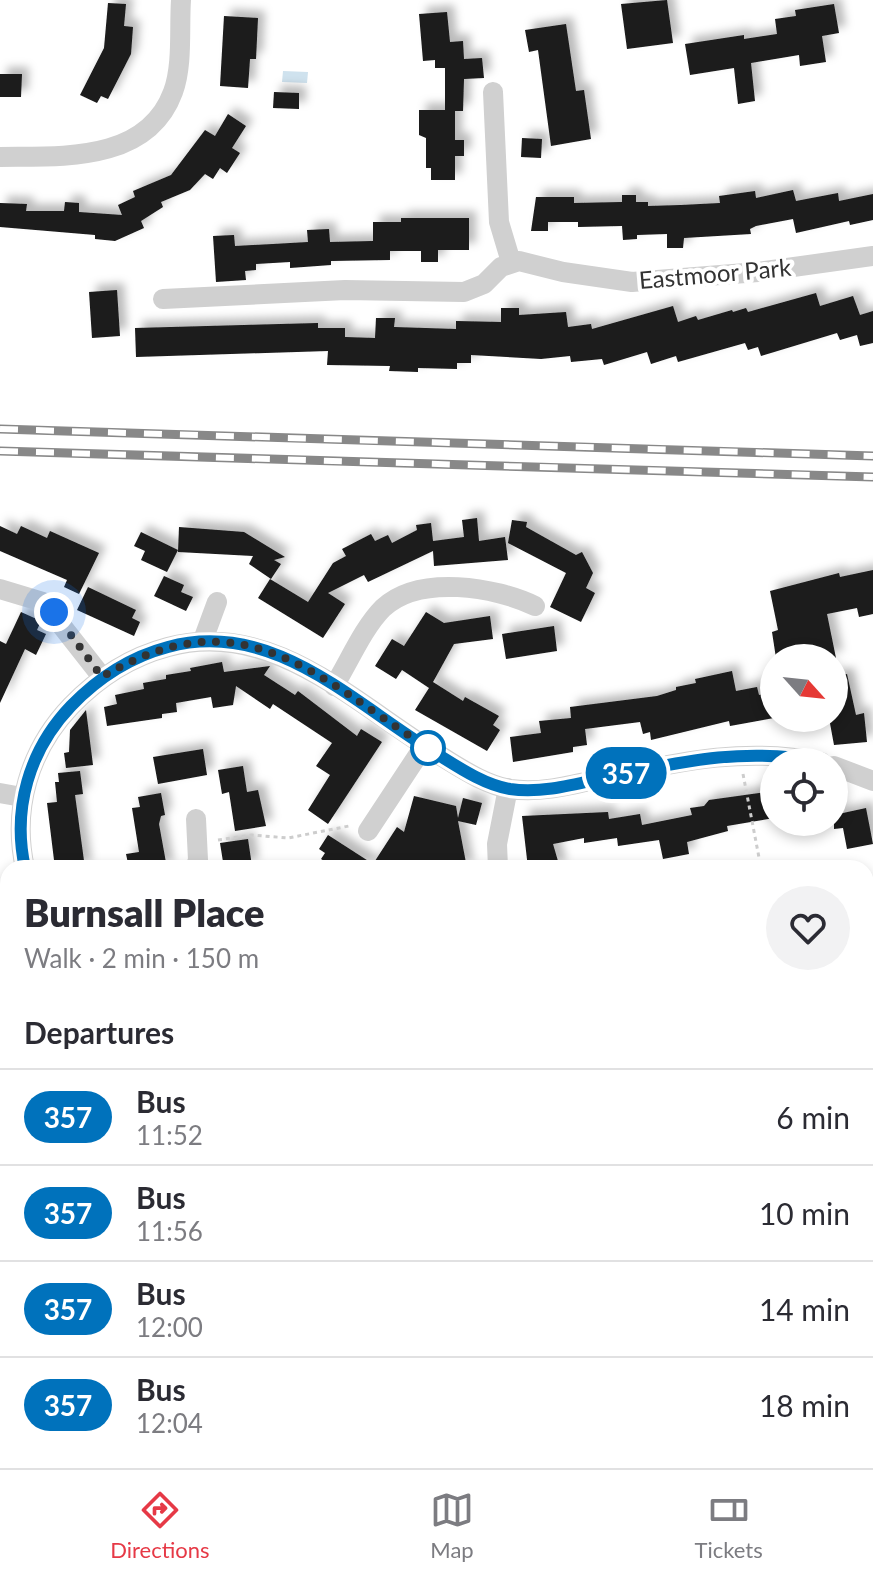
<!DOCTYPE html>
<meta charset="utf-8">
<style>
:root{--surface:#fff;--page:#f2f2f3;--text:#2b2b33;--muted:#7c7c81;--line:#e1e1e2;--accent:#e63946}
body{margin:0;font-family:Lato,sans-serif;background:var(--page);color:var(--text);height:100vh;display:flex;flex-direction:column;font-size:30px;white-space:nowrap}
*{box-sizing:border-box;margin:0}
p{font-size:26px;color:var(--muted)}
.icon{flex:none;width:44px;height:44px;fill:none;stroke:currentColor;stroke-width:2;stroke-linecap:round;stroke-linejoin:round}
.map{position:relative;flex:1;overflow:hidden}
.side{position:absolute;left:0px;top:860px;width:874px;height:608px;display:flex;flex-direction:column;background:var(--surface);border-radius:24px 24px 0 0;box-shadow:0 4px 12px #0003}
.side>*{flex:none}
.badge{padding:0 16px;border-radius:26px;font-size:28px;line-height:52px}
.needle{width:52px;rotate:117deg}
.tools{position:absolute;left:760px;top:644px;display:grid;gap:16px}
.tools a{display:grid;place-items:center;width:88px;height:88px;border-radius:50%;background:var(--surface);box-shadow:0 4px 12px #0003;font-size:40px}
.you{position:absolute;width:40px;height:40px;margin:-20px;border:6px solid #fff;border-radius:50%;background:#1a73e8;box-shadow:0 0 0 12px #1a73e833}
.map>.badge{position:absolute;translate:-50% -50%;box-shadow:0 0 0 4px #fff}
h2{padding:0 24px;font-size:30px;line-height:72px}
.round{display:grid;place-items:center;flex:none;width:84px;height:84px;border-radius:42px;background:var(--page)}
.headline{display:flex;align-items:center;justify-content:space-between;height:136px;padding:0 24px}
h1{font-size:38px;font-weight:800;line-height:60px}
ul{padding:0;list-style:none}
li{display:flex;align-items:center;gap:24px;height:96px;padding:0 24px;border-top:2px solid var(--line)}
li div{flex:1}
li b{display:block;font-size:30px}
li em{font-style:normal}
li .badge{min-width:88px;font-weight:700;text-align:center}
.dock{display:flex;justify-content:space-around;align-items:center;height:112px;border-top:2px solid var(--line);background:var(--surface);font-size:22px;color:var(--muted)}
.dock a{display:grid;justify-items:center;gap:4px}
.dock .on{color:var(--accent)}
.map>svg:first-child{display:block}
.green{fill:#e6ecdf}
.water{fill:#cfe2ee}
.building{fill:#1a1a1a;filter:url(#shadow)}
.lines{fill:none;stroke-linecap:round;stroke-linejoin:round}
.path{stroke:#cdcdcd;stroke-width:3;stroke-dasharray:4 4;stroke-linecap:butt}
.minor{stroke:#d0d0d0;stroke-width:20}
.rail-casing{stroke:#888;stroke-width:9}
.rail{stroke:#fff;stroke-width:6;stroke-dasharray:18;stroke-linecap:butt}
.line-casing{stroke:#fff;stroke-width:18}
.line{stroke:#0072bc;stroke-width:12}
.walk{stroke:#333;stroke-width:8;stroke-dasharray:0 14.4}
.stop-dot{fill:#fff;stroke:#0072bc;stroke-width:4}
.labels{text-anchor:middle;dominant-baseline:central;stroke-width:8;stroke-linejoin:round;paint-order:stroke}
.street-label{font-size:24px;fill:#333;stroke:#fff}
</style>
<div class="map">
<svg width="873" height="1468" viewBox="0 0 873 1468">
<defs>
<filter id="shadow"><feDropShadow dx="7" dy="-7" stdDeviation="4" flood-color="#0004"/></filter>
</defs>
<rect width="100%" height="100%" fill="#fff"/>
<!-- green -->
<path class="green" d="M707,1460H748L749,1468H710Z"/>
<!-- water -->
<path class="water" d="M283,71L308,72L307,83L282,82Z"/>
<!-- building -->
<path class="building" d="M667,0L673,43L627,49L621,4Z
M108,3L126,4L124,26L133,27L131,54L108,99L101,96L97,103L80,95L104,48Z
M834,4L839,33L822,36L826,62L800,66L799,55L751,63L755,101L738,104L734,68L690,75L685,44L744,35V39L777,34L775,19L796,16L795,10Z
M447,12L450,42L463,41L464,59L482,58L484,78L464,79L463,111H455V140H464V156H455V180H431V168H426V138L419,135V110H445V68H435V60L423,61L419,14Z
M224,16L258,18L256,59H250L248,88L220,86Z
M566,24L576,91L584,90L591,139L551,146L538,50L529,52L525,30Z
M0,74H22L21,97H0Z
M274,92L299,93V109L273,108Z
M228,114L246,126L232,148L240,153L227,173L220,168L213,179L205,174L190,190L161,202L163,207L141,221L144,228L115,241L95,239V235L0,227V203L27,204L26,211H64L65,202L79,203V212L122,215L118,205L135,197L133,191L171,175L205,130L215,136Z
M522,138L542,139L541,158L521,157Z
M793,190L796,201L838,193L839,201L873,194V220L850,225L849,221L796,233L793,219L756,226L750,229L751,234L684,238L683,248H667V234L637,235V239L623,240L622,226L578,227V222H548V231H531L536,197H574V203L622,202V195H636V202H648V206L681,205L720,203L719,196L755,191L756,198Z
M401,218H469V250H438V262H421V251H390V260L331,261V265L290,268V262L256,264V270L245,271L246,280L216,282L213,236L234,235L235,246L273,244L308,242L307,230L329,229L330,242L373,241V222H401Z
M117,290L120,336L92,338L89,292Z
M816,293L820,306L853,296L860,315L873,311V343L860,346L857,335L840,340L837,333L761,356L758,347L748,350L745,343L678,362L676,356L651,364L647,352L604,365L602,359L571,362L570,356L541,359L471,355V363H457V369L418,368V372L389,371L390,366L327,365L328,351L136,357L135,328L318,323V328H345V337L375,338L376,318H395L394,327L456,329V321L501,322V308H519V315L566,312L568,327L591,324L592,329L673,306L678,322L696,316L698,320L732,310L733,312L746,308L748,312Z
M477,518L479,541L505,537L508,560L434,566L433,551L368,582L364,575L328,593L345,604L323,638L258,598L270,579L308,602L333,563L346,556L342,549L371,534L375,541L388,535L392,543L417,530L416,525L431,523L433,541L464,537L462,520Z
M512,520L527,522L526,527L576,555L582,552L593,573L586,588L595,593L581,622L550,607L566,573L508,543Z
M0,526L17,534L21,526L47,538L50,531L99,553L79,594L64,587L67,580L0,551Z
M179,527L244,532L285,557L274,560L281,564L271,579L249,564L253,556L178,552Z
M141,532L178,550L167,572L141,560L145,551L134,546Z
M873,570V614L859,617L857,608L827,614L836,658H776L772,632L778,630L770,591L839,573L840,577Z
M164,576L184,585L181,592L193,597L186,611L154,596Z
M88,587L136,610L132,618L140,622L134,636L77,610Z
M21,612L41,621L37,630L46,634L36,655L25,649L0,703V641L6,644Z
M426,612L444,623L490,616L493,639L454,644L433,682L463,701L465,697L499,716L493,725L500,730L487,751L415,710L429,688L402,670L396,679L375,666L392,639L404,646Z
M554,626L557,651L506,659L502,634Z
M222,662L224,672L270,666L264,675L295,695L298,691L357,736L361,729L382,742L328,824L308,810L330,775L316,766L332,743L273,704L270,709L236,686L233,705L213,708L211,697L176,703L177,712L162,714V718L107,726L104,707L117,704L115,695L144,689L143,683L166,679V675L191,671L190,668Z
M732,671L736,691L757,687L759,695L774,692V718L730,726L729,721L651,740L650,732L643,734L640,722L585,729L587,745L573,747V752L513,762L510,737L541,733L539,721L571,718L570,707L657,696L676,690V687L696,683L695,679Z
M847,674L856,715L864,713L867,742L834,745L829,718H834V677Z
M86,710L93,765L66,768L64,753L69,752L70,730Z
M203,749L207,775L158,784L153,757Z
M243,766L247,792L258,790L266,826L235,831L229,792L222,794L218,770Z
M80,771L83,794L75,795L85,868H61L60,860H54L47,803L57,802L55,782H59L58,773Z
M774,791V818L727,826L728,831L687,842L689,854L663,859L659,840L618,846L617,838L584,843V838L553,844L560,868H528L522,816L608,812L609,819L640,814L642,825L692,815L690,808L704,806L709,800Z
M161,793L165,815L161,816L159,824L167,868H129L126,854L139,852L132,808L140,807L138,797Z
M414,796L456,806L458,818L463,798L482,803L476,825L458,821L467,868H335L321,859L325,853L319,849L328,835L373,864L397,827L404,832Z
M866,808L873,844L847,849L843,828L834,829V815Z
M248,839L252,866L224,868L220,843Z"/>
<g class="lines">
<!-- path -->
<path class="path" d="M743,774L761,868
M218,840L252,835L288,838L349,826
M692,1460L697,1468"/>
<!-- minor -->
<path class="minor" d="M493,92L499,222L511,262
M0,157C61,156 147,163 173,92C183,65 179,29 181,0
M163,299L345,290L464,292L484,284L501,267L519,261L563,272L632,282L758,272L873,256
M0,589L43,602L102,677
M203,640L217,602
M334,686C349,662 363,628 383,608C419,574 496,587 535,606
M834,766L873,781
M0,793L22,797
M368,831L424,746
M25,868C12,809 29,750 71,706C98,678 130,657 168,647C271,619 353,702 434,752C458,766 482,784 510,789C544,794 578,783 612,776C683,761 748,747 821,762
M195,868L198,860L196,819
M498,868L497,844L508,788
M0,1103H8
M866,1105L873,1109
M0,1290L8,1285
M866,1384L873,1389
M866,1414L873,1405
M84,1460L87,1468
M337,1468L340,1460
M539,1468L540,1460
M824,1468L831,1460"/>
<defs>
<path id="rail" d="M0,429L873,456
M0,451L873,477"/>
</defs>
<!-- rail casing -->
<use href="#rail" class="rail-casing"/>
<!-- rail -->
<use href="#rail" class="rail"/>
</g>
<g class="lines">
<defs>
<path id="line" d="M25,868C12,809 29,750 71,706C98,678 130,657 168,647C270,619 349,699 429,749C454,764 481,784 510,789C544,794 579,783 612,776C684,761 748,747 821,762"/>
</defs>
<!-- line casing -->
<use href="#line" class="line-casing"/>
<!-- line -->
<use href="#line" class="line"/>
<!-- walk -->
<path class="walk" d="M54,612L102,677C241,594 313,674 428,748"/>
</g>
<!-- markers -->
<circle class="stop-dot" cx="428" cy="748" r="16"/>
<g class="labels">
<!-- street labels -->
<g class="street-label">
<text transform="translate(715 273) rotate(-5)">Eastmoor Park</text>
</g>
</g>
</svg>
<div class="tools">
<a><svg class="needle" viewBox="-14 -14 28 28"><path d="M0-13l5 13h-10z" fill="#e53935"/><path d="M0 13l5-13h-10z" fill="#7c7c81"/></svg></a>
<a><svg class="icon" aria-label="locate" viewBox="0 0 24 24"><circle cx="12" cy="12" r="6"/><path d="M12 2v4M12 18v4M2 12h4M18 12h4"/></svg></a>
</div>
<div class="you" style="left:54px;top:612px"></div>
<b class="badge" style="left:626px;top:773px;background:#0072bc;color:#fff">357</b>
<section class="side">
<div class="headline"><div><h1>Burnsall Place</h1><p>Walk · 2 min · 150 m</p></div><a class="round"><svg class="icon" aria-label="heart" viewBox="0 0 24 24"><path d="M12 20l-8-8c-3-5 5-10 8-4 3-6 11-1 8 4z"/></svg></a></div>
<h2>Departures</h2>
<ul>
<li><span class="badge" style="background:#0072bc;color:#fff">357</span><div><b>Bus</b><p>11:52</p></div><em>6 min</em></li>
<li><span class="badge" style="background:#0072bc;color:#fff">357</span><div><b>Bus</b><p>11:56</p></div><em>10 min</em></li>
<li><span class="badge" style="background:#0072bc;color:#fff">357</span><div><b>Bus</b><p>12:00</p></div><em>14 min</em></li>
<li><span class="badge" style="background:#0072bc;color:#fff">357</span><div><b>Bus</b><p>12:04</p></div><em>18 min</em></li>
</ul>
</section>
</div>
<nav class="dock">
<a class="on"><svg class="icon" aria-label="directions" viewBox="0 0 24 24"><path d="M12 3l9 9-9 9-9-9zM9 14v-3h6M13 9l2 2-2 2"/></svg>Directions</a>
<a><svg class="icon" aria-label="map" viewBox="0 0 24 24"><path d="M3 6l6-2 6 2 6-2v14l-6 2-6-2-6 2zM9 4v14M15 6v14"/></svg>Map</a>
<a><svg class="icon" aria-label="tickets" viewBox="0 0 24 24"><path d="M3 7h18v10H3zM15 7v10"/></svg>Tickets</a>
</nav>
